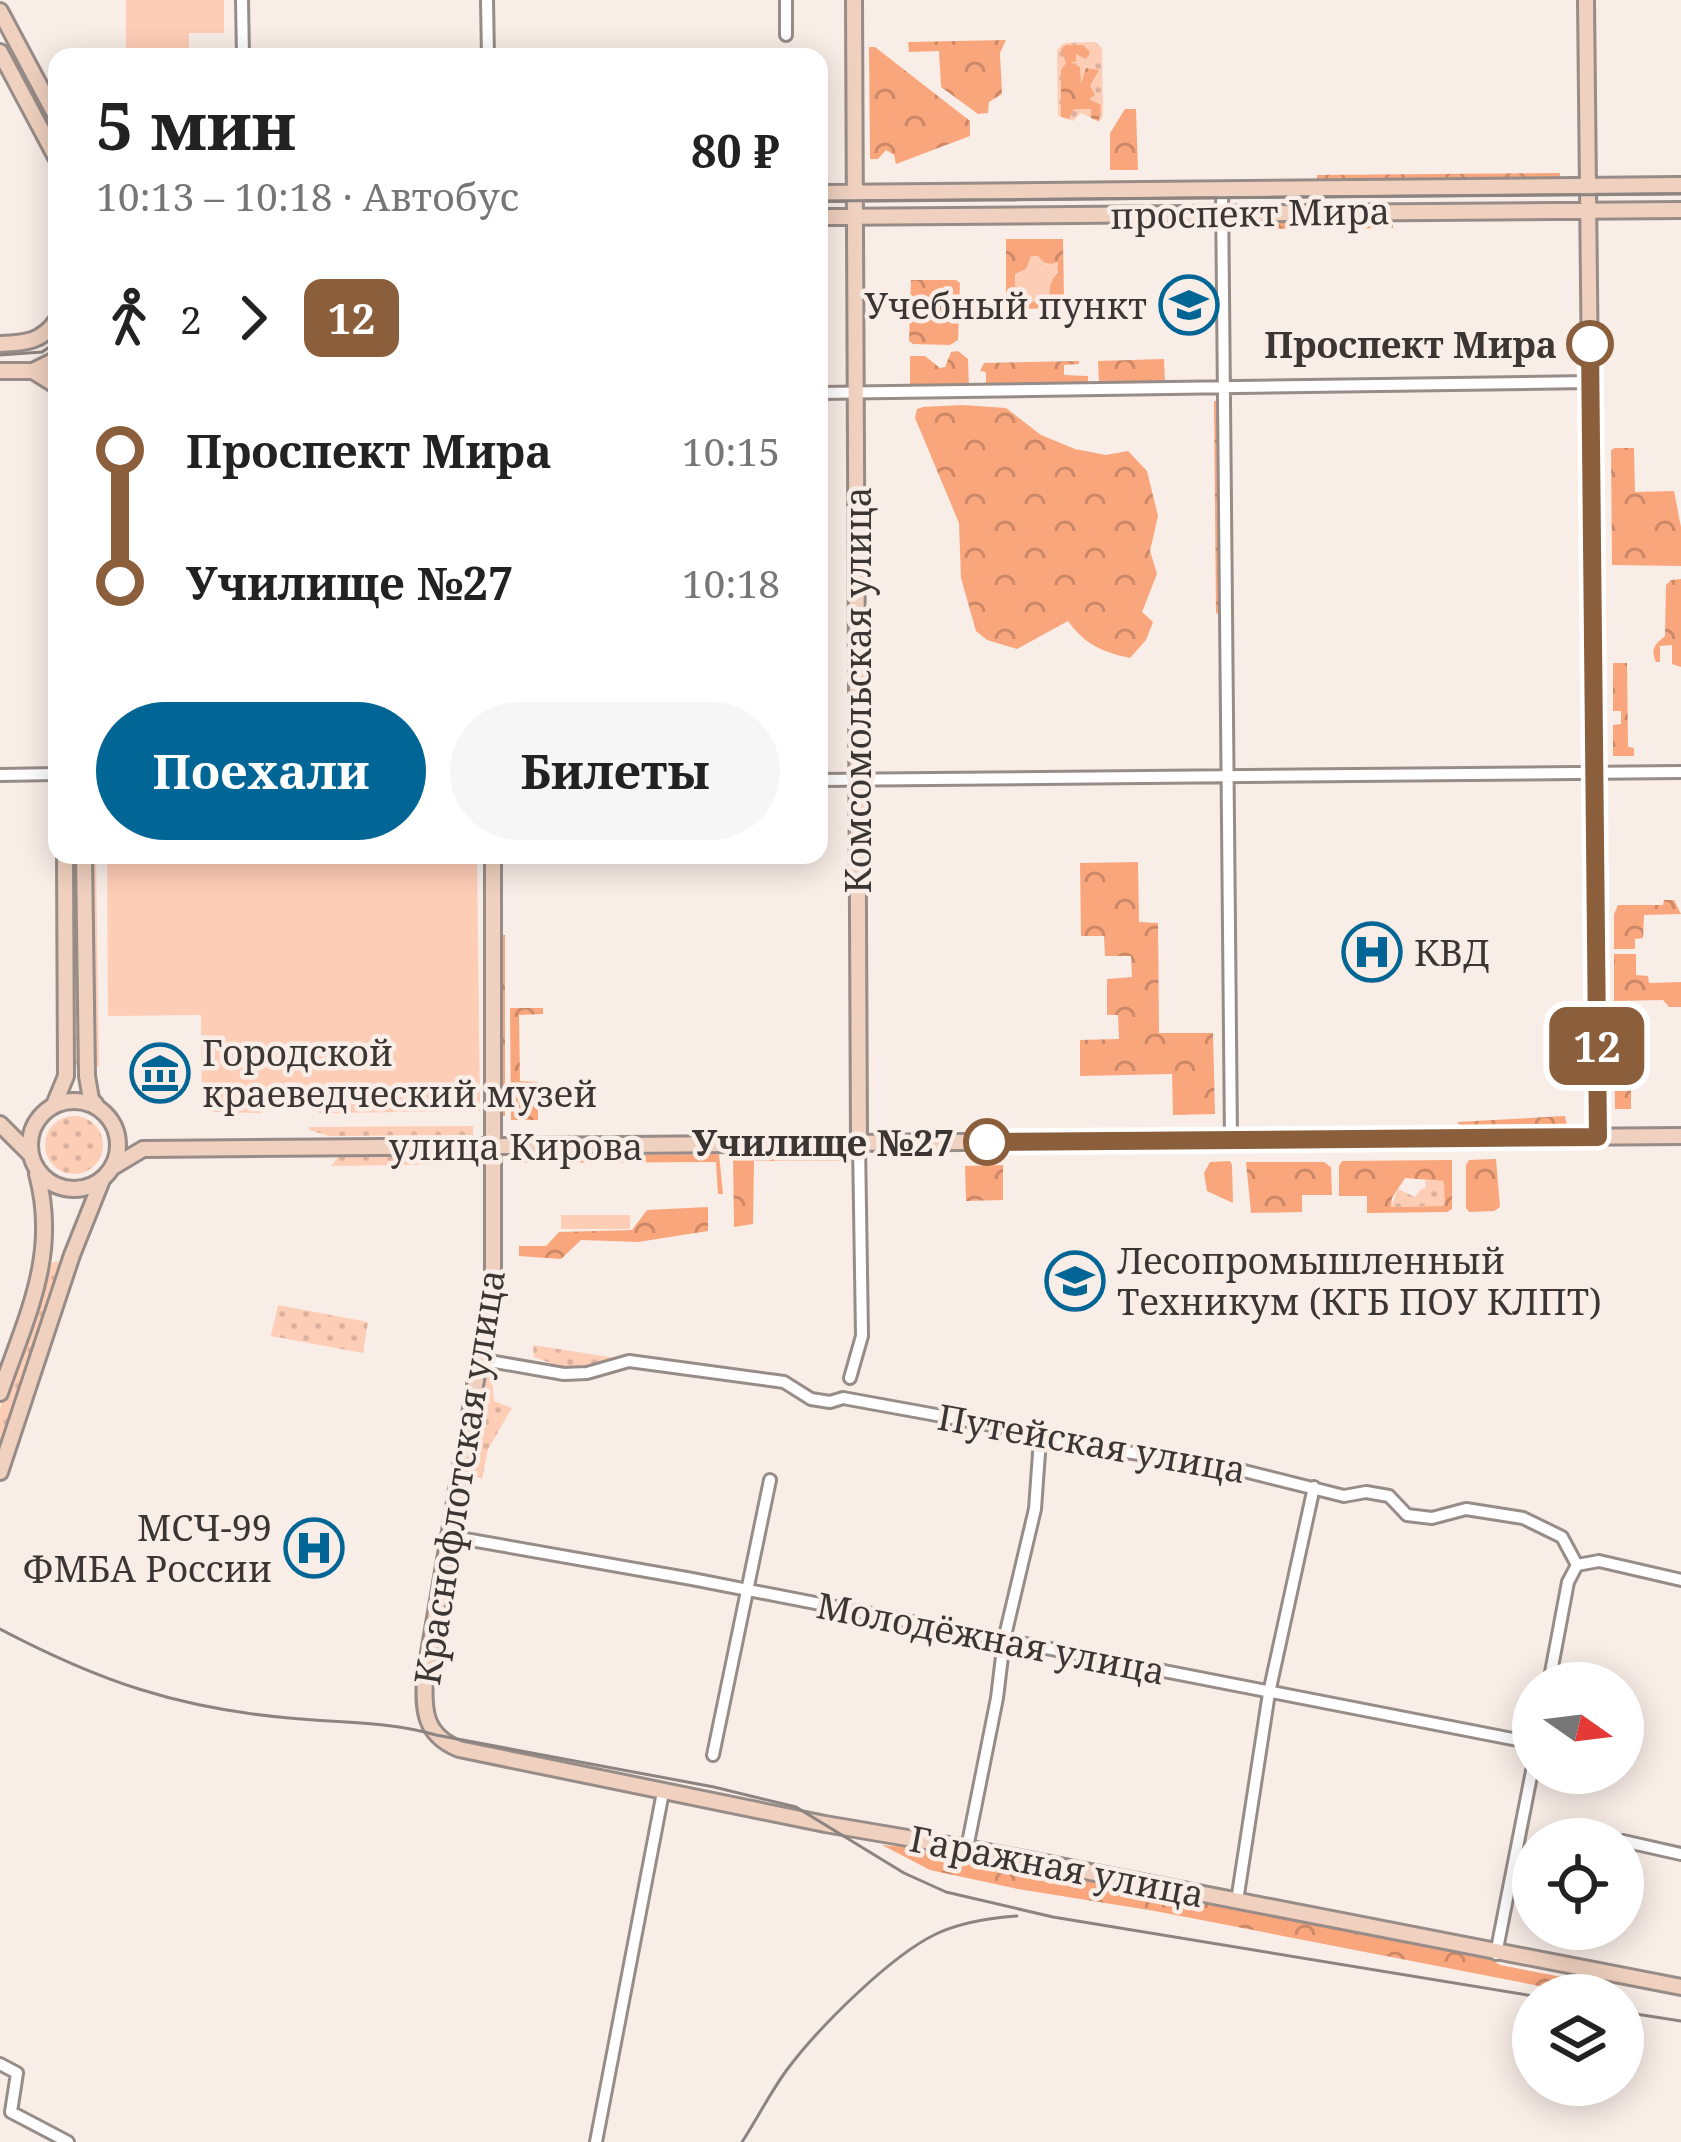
<!DOCTYPE html>
<html lang="ru">
<meta charset="utf-8">
<style>
:root{--surface:#fff;--page:#f6f6f6;--text:#222;--muted:#767676;--accent:#016695}
body{margin:0;font-family:"Noto Serif",serif;background:var(--page);color:var(--text);height:100vh;display:flex;flex-direction:column;font-size:45px;white-space:nowrap}
*{box-sizing:border-box;margin:0}
p{font-size:39px;color:var(--muted)}
.icon{flex:none;width:66px;height:66px;fill:none;stroke:currentColor;stroke-width:2;stroke-linecap:round;stroke-linejoin:round}
.map{position:relative;flex:1;overflow:hidden}
.details{position:absolute;left:48px;top:48px;width:780px;height:816px;display:flex;flex-direction:column;background:var(--surface);border-radius:24px;box-shadow:0 6px 30px #0003}
.details>*{flex:none}
.badge{padding:0 24px;border-radius:18px;font-size:42px;line-height:78px}
.needle{width:78px;rotate:104deg}
.controls{position:absolute;left:1512px;top:1662px;display:grid;gap:24px}
.controls a{display:grid;place-items:center;width:132px;height:132px;border-radius:50%;background:var(--surface);box-shadow:0 6px 30px #0003;font-size:60px}
.map>.badge{position:absolute;translate:-50% -50%;box-shadow:0 0 0 6px #fff}
.legs{display:flex;align-items:center;gap:18px;height:132px;padding:0 48px;font-size:39px}
.legs p{margin-inline-start:auto}
.summary{display:flex;align-items:center;justify-content:space-between;height:204px;padding:0 48px}
h1{font-size:66px;font-weight:700;line-height:90px}
.cta{display:flex;gap:24px;margin-top:auto;padding:24px 48px}
.cta a{flex:1;height:138px;border-radius:72px;background:var(--accent);color:#fff;font-size:48px;font-weight:700;line-height:138px;text-align:center}
.cta a+a{background:var(--page);color:var(--text)}
ul{padding:0 48px;list-style:none}
li{display:flex;align-items:center;gap:42px;height:132px;font-size:45px}
li i{display:grid;place-items:center;width:18px;height:100%;margin:0 15px;background:currentColor}
li i::after{content:'';width:30px;height:30px;margin:-15px;border:9px solid;border-radius:50%;background:var(--surface)}
li p{margin-inline-start:auto}
li:first-child i{background:linear-gradient(#0000 50%,currentColor 0)}
li:last-child i{background:linear-gradient(currentColor 50%,#0000 0)}
.map>svg:first-child{display:block}
.grass{fill:url(#grass-dots)}
.forest{fill:url(#forest-crowns);fill-rule:evenodd}
.park{fill:#fecdb6}
.lines{fill:none;stroke-linecap:round;stroke-linejoin:round}
.street-casing{stroke:#978c87;stroke-width:16}
.secondary-casing{stroke:#978c87;stroke-width:20}
.street{stroke:#fff;stroke-width:10}
.secondary{stroke:#f0d1bf;stroke-width:14}
.tram{stroke:#8c8481;stroke-width:3}
.rail{stroke:#8c8481;stroke-width:3}
.line-1-casing{stroke:#fff;stroke-width:27}
.line-1{stroke:#8b5e3c;stroke-width:18}
.stop-1-dot{fill:#fff;stroke:#8b5e3c;stroke-width:6}
.labels{text-anchor:middle;dominant-baseline:central;stroke-width:9;stroke-linejoin:round;paint-order:stroke}
.street-label{font-size:36px;fill:#3b3634;stroke:#f9ede7}
.poi-label{font-size:36px;fill:#3b3634;stroke:#f9ede7;text-anchor:start}
.stop-label{font-size:36px;font-weight:bold;fill:#3b3634;stroke:#f9ede7;text-anchor:end}
</style>
<div class="map">
<svg width="1681" height="2142" viewBox="0 0 1681 2142">
<defs>
<pattern id="grass-dots" width="8" height="8" patternUnits="userSpaceOnUse" patternTransform="scale(3)"><rect width="8" height="8" fill="#fecdb6"/><path d="M2 2h.1M6 6h.1" fill="none" stroke="#dbb19d" stroke-width="1.8" stroke-linecap="round"/></pattern>
<pattern id="forest-crowns" width="20" height="18" patternUnits="userSpaceOnUse" patternTransform="scale(3)"><rect width="20" height="18" fill="#faa67d"/><path d="M2 6a3 3 0 1 1 6 0M12 15a3 3 0 1 1 6 0" fill="none" stroke="#cc8867"/></pattern>
</defs>
<rect width="100%" height="100%" fill="#f9ede7"/>
<!-- grass -->
<path class="grass" d="M1095,42L1102,48L1103,116L1099,122L1081,113L1073,121L1058,116L1057,50L1064,43Z
M70,855H78L80,1064L76,1066L72,1064Z
M91,855H96L99,1066H94Z
M45 1145a29 29 0 1 1 58 0a29 29 0 1 1-58 0Z
M473,1126V1135L329,1136L309,1130V1127Z
M473,1155L474,1164L331,1166L338,1157Z
M1425,1180L1445,1181V1206L1391,1207L1398,1189L1415,1197L1421,1189L1426,1188Z
M57,1261L64,1269L0,1458V1408L49,1264Z
M278,1305L368,1322L363,1353L271,1336Z
M533,1345L615,1358L572,1371L534,1357Z
M491,1366L494,1401L512,1408L488,1449L482,1479L474,1476L466,1466L484,1369Z"/>
<!-- forest -->
<path class="forest" d="M1006,40L1000,53L1002,94L989,102L988,113L978,114L941,87L939,51L909,52L908,42Z
M1066,45H1083L1090,52L1086,59L1076,54V61L1071,63L1080,67L1081,84L1086,68L1099,70L1090,86L1095,95L1089,99L1101,105L1099,121L1091,118V109H1074L1069,119L1061,117V70L1066,63L1061,49Z
M869,47H875L970,121V136L896,164L894,155L886,150L878,159H870Z
M1125,109H1136L1138,170H1110V133Z
M1560,173V181L1317,183V175Z
M1393,221V228L1243,229V223Z
M1006,239H1063L1064,299L1055,308L1012,309L1006,302ZM1042,263L1053,264L1058,272L1049,283L1048,293L1022,302L1016,295L1015,274Z
M911,280H956L960,283L958,340L950,345L913,344L909,341Z
M958,351L968,359L969,387L910,388V356H925L940,368L945,367L951,352Z
M1164,359L1165,381L1099,383L1098,361Z
M1079,361V364L1064,365V375L1088,376V385L981,387L986,382V372L980,371L984,363Z
M1214,401H1218L1221,611L1216,614Z
M962,405L1006,408L1041,435L1075,449L1106,455L1128,451L1147,471L1158,516L1150,551L1157,574L1142,612L1153,622L1146,640L1130,658C1103,652 1085,645 1068,621L1017,649L987,640L976,631L961,578L959,523L915,418L917,409L923,407Z
M1615,448H1634L1635,492L1674,491L1681,527V566L1612,565L1611,450Z
M1681,579V667L1672,664V645L1660,646V662H1656C1650,649 1655,644 1665,636L1666,585L1671,580Z
M1613,663H1627L1628,747L1634,748V756H1613V725L1621,724V711H1613Z
M1138,862L1139,922L1158,923L1159,1033H1213L1215,1114L1173,1115L1172,1074L1080,1076V1040L1119,1039L1118,1015H1107V979L1132,977L1131,956H1105L1104,936H1081L1080,863Z
M1664,900H1674L1681,914L1644,915L1643,938L1635,939V949H1614V914L1618,905H1663Z
M505,935V1116H498V937Z
M1614,954H1636V975L1648,976L1649,983L1681,982V1007H1669L1663,1000L1614,1001Z
M510,1008H543V1014L519,1015L520,1081L538,1082V1120H511Z
M1614,1013H1631V1109H1615Z
M1565,1116L1567,1125L1462,1128L1457,1122Z
M719,1154L723,1194H718L716,1162L513,1163L512,1156Z
M733,1154H841V1161H754L753,1224L734,1227Z
M1496,1159L1500,1207L1494,1211L1469,1212L1466,1208V1165L1469,1160Z
M1452,1160V1209L1447,1212L1367,1213V1196H1339V1166L1342,1161ZM1405,1178L1444,1181L1445,1206L1391,1207L1392,1198Z
M1230,1161L1232,1165L1233,1203L1207,1191L1204,1173L1210,1162Z
M1246,1162H1324L1331,1167L1332,1195H1302V1212L1251,1213Z
M1003,1165V1200L966,1201L965,1166Z
M708,1207V1231L638,1242L581,1240L561,1259L519,1256V1246H546L559,1232L632,1230L647,1210Z
M882,1845L957,1851L956,1865L988,1859L1487,1957L1500,1965L1562,1977L1560,1990L1155,1911L1018,1889L930,1870Z"/>
<!-- park -->
<path class="park" d="M126,0H224V33H189V57H126Z
M1031,256H1038L1047,265L1058,262C1059,278 1046,280 1051,299L1046,296L1035,302H1022L1016,295L1015,274L1026,269Z
M107,855H477L480,1111L326,1113H319L308,1101H272L261,1113L211,1112V1105H202L201,1015L108,1016Z
M561,1215H630V1229H561Z"/>
<g class="lines">
<defs>
<path id="street" d="M242,0L243,57
M487,0L488,57
M786,35V0
M1222,189L1231,1140
M819,393L1590,382
M0,775L57,774
M819,780L1681,772
M478,1359L564,1374L587,1373L629,1361L784,1382L811,1399L830,1402L843,1398L1024,1431L1040,1439L1232,1468L1344,1496L1366,1492L1389,1496L1407,1515L1432,1518L1466,1509L1523,1518L1562,1537L1577,1565
M850,1378L862,1336L859,1143
M448,1536L692,1579L1533,1743
M1577,1565L1599,1561L1681,1580
M1549,1683L1568,1582L1577,1565
M713,1755L770,1480
M1623,1841L1681,1854
M967,1848L997,1698L1004,1640L1035,1509L1040,1439
M1237,1901L1269,1693L1314,1487
M1496,1954L1533,1766
M0,2064L17,2073L11,2112L68,2142
M596,2142L663,1792"/>
<path id="secondary" d="M854,0L859,1143
M1586,0L1598,1137
M0,11L57,118
M0,52L57,159
M819,193L1681,185
M819,217L1681,210
M0,344C25,343 42,342 57,320
M0,371H33L57,359
M33,371L57,386
M84,855L87,1076L91,1099L96,1105
M493,855V1281L425,1676C423,1710 424,1735 459,1749L825,1824L967,1848L1681,1987
M30 1145a44 44 0 1 1 88 0a44 44 0 1 1-88 0Z
M54,1105L66,1076L65,855
M0,1124L30,1154
M113,1167L143,1149L1681,1136
M0,1393C26,1317 59,1255 37,1174
M0,1472L72,1255L102,1180"/>
</defs>
<!-- street casing -->
<use href="#street" class="street-casing"/>
<!-- secondary casing -->
<use href="#secondary" class="secondary-casing"/>
<!-- street -->
<use href="#street" class="street"/>
<!-- secondary -->
<use href="#secondary" class="secondary"/>
<!-- tram -->
<path class="tram" d="M819,201L1681,194
M0,355L42,352L57,342"/>
<!-- rail -->
<path class="rail" d="M0,1629C99,1681 177,1708 289,1718C339,1723 388,1721 436,1735L714,1787L796,1807L904,1873L946,1892L1053,1917L1533,1996
M1623,2012L1681,2021
M742,2142C757,2119 770,2093 786,2071C817,2029 890,1956 936,1934C961,1922 990,1918 1017,1916"/>
</g>
<g class="lines">
<defs>
<path id="line-1" d="M987,1142L1598,1137L1590,344"/>
</defs>
<!-- line-1 casing -->
<use href="#line-1" class="line-1-casing"/>
<!-- line-1 -->
<use href="#line-1" class="line-1"/>
</g>
<!-- icons -->
<defs>
<symbol id="university-ring" viewBox="-11 -11 22 22"><circle r="9.5" fill="#f9ede7" stroke="#016695" stroke-width="1.5"/><path d="M0-5L7-2L0 1L-7-2ZM-4 1L0 2.5L4 1V4Q0 6-4 4Z" fill="#016695"/></symbol>
<symbol id="hospital-ring" viewBox="-11 -11 22 22"><circle r="9.5" fill="#f9ede7" stroke="#016695" stroke-width="1.5"/><path d="M-5-5h3v3.5h4V-5h3V5h-3V1.5h-4V5h-3Z" fill="#016695"/></symbol>
<symbol id="museum-ring" viewBox="-11 -11 22 22"><circle r="9.5" fill="#f9ede7" stroke="#016695" stroke-width="1.5"/><path d="M0-6L6-3V-2H-6V-3ZM-5-1h2V3h-2ZM-1-1h2V3h-2ZM3-1h2V3H3ZM-6 4H6V6H-6Z" fill="#016695"/></symbol>
</defs>
<g fill-rule="evenodd">
<use href="#university-ring" x="1156" y="272" width="66" height="66"/>
<use href="#hospital-ring" x="1339" y="919" width="66" height="66"/>
<use href="#museum-ring" x="127" y="1040" width="66" height="66"/>
<use href="#university-ring" x="1042" y="1248" width="66" height="66"/>
<use href="#hospital-ring" x="281" y="1515" width="66" height="66"/>
</g>
<!-- markers -->
<g class="stop-1-dot">
<circle cx="1590" cy="344" r="21"/>
<circle cx="987" cy="1142" r="21"/>
</g>
<g class="labels">
<!-- street labels -->
<g class="street-label">
<text transform="translate(1250 213) rotate(-1)">проспект Мира</text>
<text transform="translate(857 690) rotate(-90)">Комсомольская улица</text>
<text x="516" y="1146">улица Кирова</text>
<text transform="translate(1092 1443) rotate(10)">Путейская улица</text>
<text transform="translate(459 1477) rotate(-81)">Краснофлотская улица</text>
<text transform="translate(991 1638) rotate(11)">Молодёжная улица</text>
<text transform="translate(1057 1866) rotate(11)">Гаражная улица</text>
</g>
<!-- poi labels -->
<g class="poi-label">
<text x="1147" y="305" text-anchor="end">Учебный пункт</text>
<text x="1414" y="952">КВД</text>
<text x="202" y="1052">Городской<tspan x="202" dy="41">краеведческий музей</tspan></text>
<text x="1117" y="1260">Лесопромышленный<tspan x="1117" dy="41">Техникум (КГБ ПОУ КЛПТ)</tspan></text>
<text x="272" y="1527" text-anchor="end">МСЧ-99<tspan x="272" dy="41">ФМБА России</tspan></text>
</g>
<!-- stop labels -->
<g class="stop-label">
<text x="1557" y="344">Проспект Мира</text>
<text x="954" y="1142">Училище №27</text>
</g>
</g>
</svg>
<div class="controls">
<a><svg class="needle" viewBox="-14 -14 28 28"><path d="M0-13l5 13h-10z" fill="#e53935"/><path d="M0 13l5-13h-10z" fill="#767676"/></svg></a>
<a><svg class="icon" aria-label="locate" viewBox="0 0 24 24"><circle cx="12" cy="12" r="6"/><path d="M12 2v4M12 18v4M2 12h4M18 12h4"/></svg></a>
<a><svg class="icon" aria-label="layers" viewBox="0 0 24 24"><path d="M12 4l9 5-9 5-9-5zM3 14l9 5 9-5"/></svg></a>
</div>
<b class="badge" style="left:1597px;top:1046px;background:#8b5e3c;color:#fff">12</b>
<section class="details">
<div class="summary"><div><h1>5 мин</h1><p>10:13 – 10:18 · Автобус</p></div><b>80 ₽</b></div>
<div class="legs"><svg class="icon" aria-label="walk" viewBox="0 0 24 24"><circle cx="13" cy="4" r="2"/><path d="M13 8l-2 6 4 7M11 14l-3 7M7 12l3-4h3l4 4"/></svg>2<svg class="icon" aria-label="forward" viewBox="0 0 24 24"><path d="M9 5l7 7-7 7"/></svg><b class="badge" style="background:#8b5e3c;color:#fff">12</b></div>
<ul>
<li><i style="color:#8b5e3c"></i><b>Проспект Мира</b><p>10:15</p></li>
<li><i style="color:#8b5e3c"></i><b>Училище №27</b><p>10:18</p></li>
</ul>
<div class="cta"><a>Поехали</a><a>Билеты</a></div>
</section>
</div>
